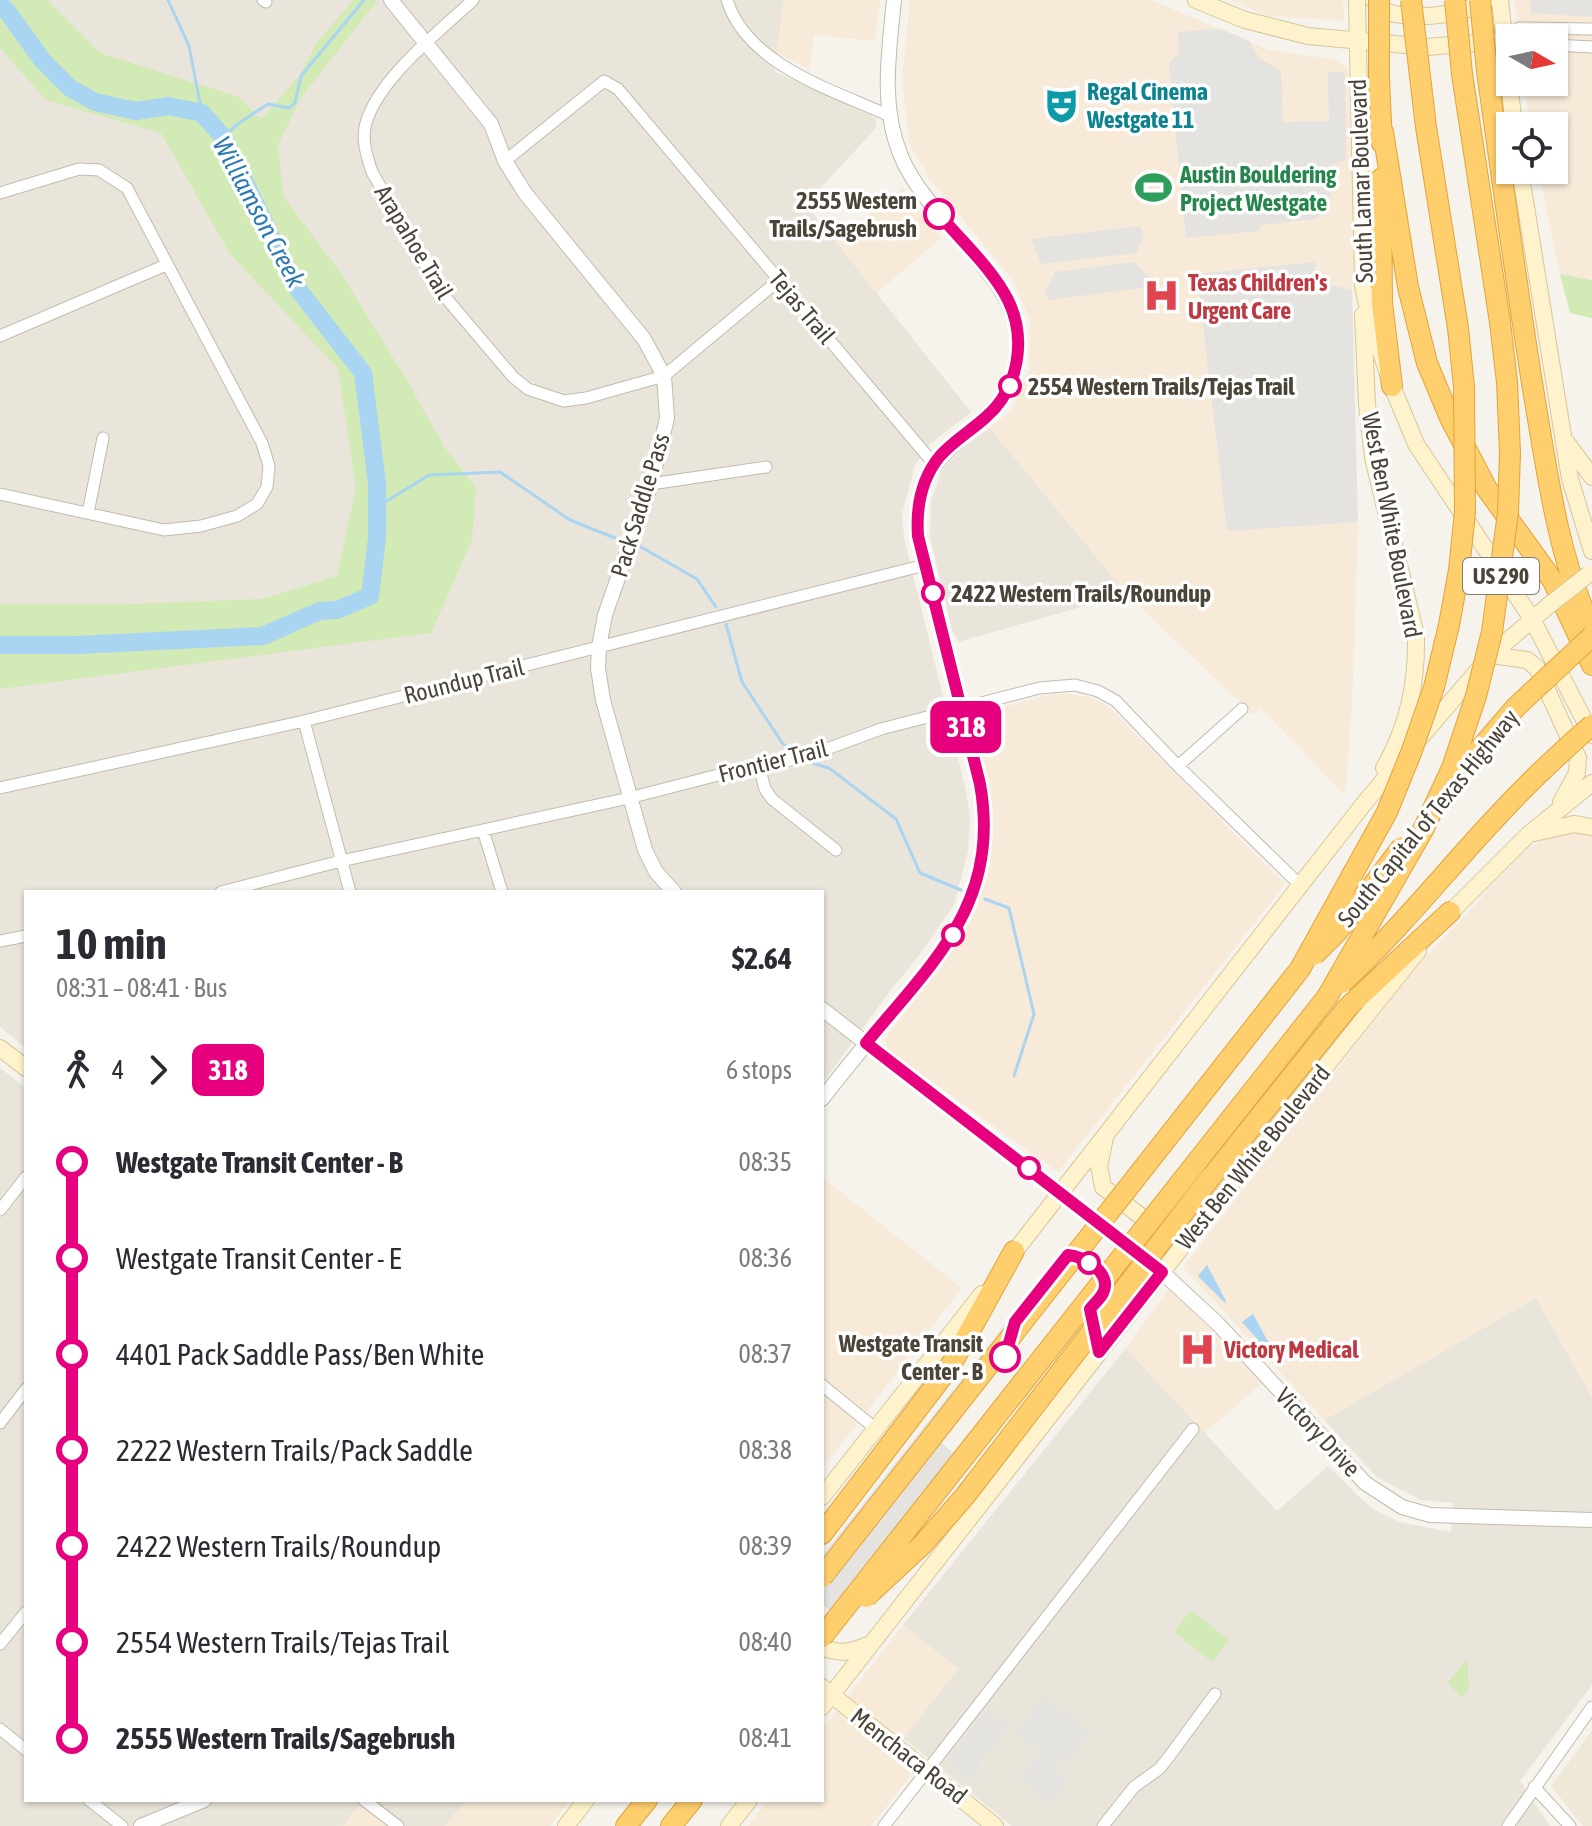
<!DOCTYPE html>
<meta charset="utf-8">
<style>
:root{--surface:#fff;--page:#f2f2f3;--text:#2b2b33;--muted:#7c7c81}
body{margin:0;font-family:"Asap Condensed",sans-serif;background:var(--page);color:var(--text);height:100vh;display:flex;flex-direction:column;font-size:30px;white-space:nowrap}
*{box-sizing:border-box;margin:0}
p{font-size:26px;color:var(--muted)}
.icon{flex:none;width:44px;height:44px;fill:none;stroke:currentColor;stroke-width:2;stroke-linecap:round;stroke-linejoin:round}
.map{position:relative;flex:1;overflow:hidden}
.panel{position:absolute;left:24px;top:890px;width:800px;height:912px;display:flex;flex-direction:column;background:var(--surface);border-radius:0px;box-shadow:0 2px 6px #0004}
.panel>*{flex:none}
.badge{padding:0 16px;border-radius:12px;font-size:28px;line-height:52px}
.needle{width:52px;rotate:99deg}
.controls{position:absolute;left:1496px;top:24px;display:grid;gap:16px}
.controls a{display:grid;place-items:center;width:72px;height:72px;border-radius:0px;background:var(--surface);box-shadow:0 2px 6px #0004;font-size:40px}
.map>.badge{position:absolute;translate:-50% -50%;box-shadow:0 0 0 4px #fff}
.legs{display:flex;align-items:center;gap:12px;height:88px;padding:0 32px;font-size:26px}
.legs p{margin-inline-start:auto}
.headline{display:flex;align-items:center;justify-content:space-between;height:136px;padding:0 32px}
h1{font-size:44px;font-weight:700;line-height:60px}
ul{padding:0 32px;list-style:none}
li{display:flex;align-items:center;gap:28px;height:96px;font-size:30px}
li i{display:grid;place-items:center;width:12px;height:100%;margin:0 10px;background:currentColor}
li i::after{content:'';width:20px;height:20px;margin:-10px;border:6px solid;border-radius:50%;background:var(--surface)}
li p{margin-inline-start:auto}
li:first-child i{background:linear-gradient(#0000 50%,currentColor 0)}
li:last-child i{background:linear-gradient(currentColor 50%,#0000 0)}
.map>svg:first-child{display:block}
.residential{fill:#eae5da}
.commercial{fill:#f7ead8}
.education{fill:#efe8d6}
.green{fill:#d2eab5}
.parking{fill:#e5e3e0}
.water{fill:#a9d4f2}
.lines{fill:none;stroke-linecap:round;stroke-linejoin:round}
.stream{stroke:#a9d4f2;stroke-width:3}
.river{stroke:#a9d4f2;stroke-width:18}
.minor-casing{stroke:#c2bbae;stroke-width:13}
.tertiary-casing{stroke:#c2bbae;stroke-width:16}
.secondary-casing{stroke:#d6c79b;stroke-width:18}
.motorway-casing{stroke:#e0a43c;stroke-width:22}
.minor{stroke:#fff;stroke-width:11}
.tertiary{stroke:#fff;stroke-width:14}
.secondary{stroke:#fff3cd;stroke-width:16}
.motorway{stroke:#ffcf6e;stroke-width:20}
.secondary-bridge-casing{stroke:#d6c79b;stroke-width:18;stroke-linecap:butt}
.motorway-bridge-casing{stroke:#e0a43c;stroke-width:22;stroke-linecap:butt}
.secondary-bridge{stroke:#fff3cd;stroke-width:16}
.motorway-bridge{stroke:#ffcf6e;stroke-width:20}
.line-1-casing{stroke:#fff;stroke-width:18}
.line-1{stroke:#e6007e;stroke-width:12}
.stop-1-dot{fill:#fff;stroke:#e6007e;stroke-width:4}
.labels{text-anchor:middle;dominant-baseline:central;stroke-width:7;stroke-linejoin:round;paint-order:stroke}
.shield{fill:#fff;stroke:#817c74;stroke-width:2}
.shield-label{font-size:22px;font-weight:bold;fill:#4b4439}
.culture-label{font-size:24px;font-weight:bold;fill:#0d838f;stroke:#fff;text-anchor:start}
.leisure-label{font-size:24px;font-weight:bold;fill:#27864d;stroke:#fff;text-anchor:start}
.street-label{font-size:24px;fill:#4b4439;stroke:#fff}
.stop-label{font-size:24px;font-weight:bold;fill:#4b4439;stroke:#fff;text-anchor:end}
.health-label{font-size:24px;font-weight:bold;fill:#be3a42;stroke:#fff;text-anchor:start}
.water-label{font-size:26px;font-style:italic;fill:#2e7ab2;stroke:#fff}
</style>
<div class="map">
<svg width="1592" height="1826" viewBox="0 0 1592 1826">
<rect width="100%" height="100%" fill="#f6f3ec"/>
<!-- residential -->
<path class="residential" d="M3,0H784L774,71L876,118V128L806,204L971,412L930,444L915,465L902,513L904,538L966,791L970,818L968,851L954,905L920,954L890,991L822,1084V892H26V1048L0,1027V4Z
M990,428L1127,594L958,642L952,629L930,537L931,501L942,471L962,448Z
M0,1068L26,1088V1800H466L445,1826H386L360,1805L343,1826H0Z
M1536,1298L1592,1397V1685L1520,1781L1550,1826H1012L903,1738L958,1669L903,1625L1126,1348L1277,1511L1328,1466L1359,1497L1375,1510L1399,1522L1451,1532L1453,1503L1421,1500L1378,1478L1324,1420Z"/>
<!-- commercial -->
<path class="commercial" d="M784,0H880L875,41L814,35L809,69L776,53Z
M910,0H1151L1270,50L1332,59L1344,65L1349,71L1355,242L1352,290L1358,534L1352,705L1345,795L1261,708L1253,715L1127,594L990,428L1012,410L1029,369L1030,320L1013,280L929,178L909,143L902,81Z
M1232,0H1343L1344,21L1264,15Z
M1514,0H1592V280L1560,274L1538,170H1554V126H1530L1524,82H1554V38H1519Z
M902,188L941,238L877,293L835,241Z
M1054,694H1071L1092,698L1108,706L1285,884L1058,1172L888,1050L885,1039L960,939L974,913L989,872L993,837L992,797L973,715Z
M1568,831L1592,834V1397L1536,1298L1324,1420L1183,1267L1419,964L1524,853L1544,838Z
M822,1177L962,1288L822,1469Z
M1170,1287L1262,1383L1205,1433L1126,1348Z
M903,1625L958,1669L889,1757L912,1774L871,1826H748L768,1800H822V1730Z
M466,1800H570L550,1826H445Z
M360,1805L386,1826H343Z"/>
<!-- education -->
<path class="education" d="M1592,1731V1826H1583L1551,1786Z"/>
<!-- green -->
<path class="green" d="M0,0H47L100,53L239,97L261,119L300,75L316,44L353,0H374L376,2L301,98L278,145L283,196L340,272L407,380L445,448L476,487L472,540L431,633L0,689V604H128L262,599L337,576L356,488L338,369L230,254L161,133L46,100L0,48Z
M1560,274L1592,280V318L1570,313Z
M1191,1610L1229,1640L1212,1662L1174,1632Z
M1467,1659L1469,1689L1461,1698L1448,1682Z"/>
<!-- parking -->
<path class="parking" d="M1530,0H1592V17L1531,13Z
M1221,29L1249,41L1260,59L1281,71L1283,122L1329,121L1328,72H1345L1346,160L1333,164L1329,171L1331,202L1325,213L1315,219L1260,225V231L1186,238L1169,64L1179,53L1178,32Z
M1140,226L1144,235L1136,253L1041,264L1031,239Z
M1134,262L1158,286L1048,300L1045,291L1055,272Z
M1315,262L1316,282L1352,290L1358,522L1227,531L1197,274Z
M1007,1322L997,1365L938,1440L968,1465L844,1622L822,1604V1556Z
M1044,1696L1090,1731L1068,1760L1064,1758L1055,1769L1068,1780L1051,1803L1019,1778L1040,1751L1016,1733Z
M988,1709L1009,1726L979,1764L974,1783L947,1761Z"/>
<!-- water -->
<path class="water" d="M1207,1265L1226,1301L1225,1303L1198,1276Z
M1253,1314L1277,1358L1275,1359L1242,1322Z"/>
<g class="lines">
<!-- stream -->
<path class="stream" d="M168,0L189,46L202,113
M223,137L239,123L268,104L289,108L295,103L301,76L364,0
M377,507L429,475L500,472L570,520L615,538
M641,547L697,579L716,607
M726,624L742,682L783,744L792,749
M812,763L829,768L896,819L920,873L961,890
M985,899L1009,908L1034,1014L1014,1076"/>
<!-- river -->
<path class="river" d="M0,5L7,11L42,60L70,88L95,102L136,111L169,106L202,113L223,137L294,284L363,373L377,483V538L370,596L337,610L320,611L308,616L263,636L77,645H0"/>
<defs>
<path id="minor" d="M263,0L266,2
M473,0C439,32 379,78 366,123C361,139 367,157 372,172L441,292L513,377L528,389L564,401L586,398L664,376L779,280
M727,0C747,65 833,90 890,116
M1503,41L1519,28L1592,29
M1554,45L1592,47
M505,161L604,81L618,89L934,464
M0,193L79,169L99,170L127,188L262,443L269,466L267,487L257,504L237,516L201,526L164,530L0,494
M0,336L166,265
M651,484L766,467
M88,513L103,438
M304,721L350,892
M759,766L765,789L772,799L836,850
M1178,766L1242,709
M0,788L304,721L925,565
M483,830L502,892
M221,892L341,861L629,798L722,774L805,757L881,729L1039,688L1075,685L1098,691L1116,701L1178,766L1299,884
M0,941L26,936
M0,1210L26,1177
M822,1385L876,1429
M0,1423L26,1389
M0,1644L26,1612
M0,1729L26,1750
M1534,1787L1570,1826
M89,1800L122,1826
M364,1800L398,1826
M884,1826L1193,1429
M1103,1826L1134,1787L1159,1769L1168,1758L1215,1694
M1508,1826L1592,1707"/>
<path id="tertiary" d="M391,0L491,124L505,161L525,193L644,339L664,376L667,418L651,484L605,615L599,647L598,668L603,700L645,850L656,872L674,892
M822,1009L1162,1272L1218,1324L1365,1483L1402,1507L1430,1515L1592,1520
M822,1099C846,1068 871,1038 896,1008C951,941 996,885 982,793L918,536C907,427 1027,436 1018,336C1012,273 926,218 901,156C880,106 889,52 894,0
M141,1826L204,1800"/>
<path id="secondary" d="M1196,0L1245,20L1308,36L1427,47L1503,41
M1357,0L1363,286L1370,319L1392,386L1416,444L1532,619L1592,735
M1500,0L1514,126
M1374,1C1380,7 1386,13 1395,14C1422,19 1465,15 1487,0
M1520,170L1570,479L1592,551
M1363,315L1367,404L1373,458L1416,635C1417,684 1408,726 1384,768
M1567,443L1592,477
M1491,655L1527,660L1537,668L1578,758L1577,773L1561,802
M1534,833L1574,824L1592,827
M1442,921L1529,834L1592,783
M0,1048L26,1068
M1105,1138L1099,1166L1103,1187L1151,1224L1160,1228
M1008,1260L1366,801L1491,655L1548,606
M822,1497L982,1294
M822,1647C841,1655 851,1652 870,1644
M822,1687L995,1826
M822,1707L1202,1221L1418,951
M566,1826L586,1800
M729,1826L749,1800"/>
<path id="motorway" d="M1487,71C1502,177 1516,283 1533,389C1547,471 1557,554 1592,630
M1379,79L1382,143
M1383,132L1408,287L1427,363L1450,418L1487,489L1553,581L1592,665
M1381,179L1382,303L1392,386
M1210,1178L1348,1007L1450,912
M822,1534L951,1365L1014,1251
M626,1826L647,1800
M671,1826L692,1800"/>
</defs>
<!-- minor casing -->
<use href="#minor" class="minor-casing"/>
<!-- tertiary casing -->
<use href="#tertiary" class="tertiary-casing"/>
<!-- secondary casing -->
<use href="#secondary" class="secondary-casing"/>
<!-- motorway casing -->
<use href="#motorway" class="motorway-casing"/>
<!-- minor -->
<use href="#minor" class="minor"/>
<!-- tertiary -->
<use href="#tertiary" class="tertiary"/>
<!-- secondary -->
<use href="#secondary" class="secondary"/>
<!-- motorway -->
<use href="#motorway" class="motorway"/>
<defs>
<path id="secondary-bridge" d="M1548,606L1589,574"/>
<path id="motorway-bridge" d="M1379,0V79
M1480,0L1487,71
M1453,780L1516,707L1592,636
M1314,955L1337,932L1402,847
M1342,983C1395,934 1441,877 1490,824C1522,789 1556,756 1592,725
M822,1577L1300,969L1387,812L1411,753L1434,687L1449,625L1459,570L1465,512L1464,387L1458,328L1426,127L1411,0
M866,1597L923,1544L965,1496L1210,1178
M822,1637L1327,997L1423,830L1452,768L1476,696L1492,632L1508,513L1510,453L1507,382L1500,322L1462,74L1455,0"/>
</defs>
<!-- secondary-bridge casing -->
<use href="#secondary-bridge" class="secondary-bridge-casing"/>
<!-- motorway-bridge casing -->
<use href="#motorway-bridge" class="motorway-bridge-casing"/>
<!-- secondary-bridge -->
<use href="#secondary-bridge" class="secondary-bridge"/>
<!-- motorway-bridge -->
<use href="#motorway-bridge" class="motorway-bridge"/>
</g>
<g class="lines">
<defs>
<path id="line-1" d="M939,214C961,241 992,268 1008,300C1027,339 1019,388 986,417C972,430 953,441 940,456C921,479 916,507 918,536L980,784C1001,901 935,960 866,1043L1162,1272L1099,1352L1090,1309C1094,1304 1100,1299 1103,1293C1113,1273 1084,1256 1068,1255L1015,1322L1005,1357"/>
</defs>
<!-- line-1 casing -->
<use href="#line-1" class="line-1-casing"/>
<!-- line-1 -->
<use href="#line-1" class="line-1"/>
</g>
<!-- icons -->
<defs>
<symbol id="theatre-bare" viewBox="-9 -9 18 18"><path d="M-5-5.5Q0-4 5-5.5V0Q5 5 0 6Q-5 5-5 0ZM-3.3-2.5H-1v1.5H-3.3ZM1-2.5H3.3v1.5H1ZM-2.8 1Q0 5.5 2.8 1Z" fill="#0f9aa8" stroke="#fff" stroke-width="2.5" paint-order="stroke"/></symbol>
<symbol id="stadium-bare" viewBox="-9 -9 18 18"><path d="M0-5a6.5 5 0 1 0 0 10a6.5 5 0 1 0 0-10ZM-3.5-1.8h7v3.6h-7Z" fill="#2e9e5b" stroke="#fff" stroke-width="2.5" paint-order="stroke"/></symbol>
<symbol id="hospital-bare" viewBox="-9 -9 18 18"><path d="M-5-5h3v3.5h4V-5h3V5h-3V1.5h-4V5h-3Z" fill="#e0444e" stroke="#fff" stroke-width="2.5" paint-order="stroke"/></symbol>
</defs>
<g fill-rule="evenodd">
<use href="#theatre-bare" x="1036" y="80" width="51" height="51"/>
<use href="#stadium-bare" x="1128" y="162" width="51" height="51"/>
<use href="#hospital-bare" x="1136" y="270" width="51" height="51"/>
<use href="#hospital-bare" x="1172" y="1324" width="51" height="51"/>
</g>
<!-- markers -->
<g class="stop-1-dot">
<circle cx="939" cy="214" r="14"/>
<circle cx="1010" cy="386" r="10"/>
<circle cx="933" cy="593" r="10"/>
<circle cx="953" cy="935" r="10"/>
<circle cx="1029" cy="1168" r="10"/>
<circle cx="1089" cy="1263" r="10"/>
<circle cx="1005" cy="1357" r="14"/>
</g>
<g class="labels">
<!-- shield labels -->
<rect class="shield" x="1463" y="558" width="76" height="36" rx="6"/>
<g class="shield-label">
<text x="1501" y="576">US 290</text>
</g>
<!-- culture labels -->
<g class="culture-label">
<text x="1087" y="91">Regal Cinema<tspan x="1087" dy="28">Westgate 11</tspan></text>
</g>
<!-- leisure labels -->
<g class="leisure-label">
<text x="1180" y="174">Austin Bouldering<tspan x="1180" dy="28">Project Westgate</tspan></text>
</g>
<!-- street labels -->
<g class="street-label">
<text transform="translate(1361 181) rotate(-92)">South Lamar Boulevard</text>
<text transform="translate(414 242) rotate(59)">Arapahoe Trail</text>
<text transform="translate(802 307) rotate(50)">Tejas Trail</text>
<text transform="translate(640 505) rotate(-73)">Pack Saddle Pass</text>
<text transform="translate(1392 525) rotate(79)">West Ben White Boulevard</text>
<text transform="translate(464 681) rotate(-14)">Roundup Trail</text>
<text transform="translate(773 761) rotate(-14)">Frontier Trail</text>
<text transform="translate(1428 818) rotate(-51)">South Capital of Texas Highway</text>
<text transform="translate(1253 1157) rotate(-51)">West Ben White Boulevard</text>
<text transform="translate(1318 1432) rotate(47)">Victory Drive</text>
<text transform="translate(909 1756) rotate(38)">Menchaca Road</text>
</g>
<!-- stop labels -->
<g class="stop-label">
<text x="917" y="200">2555 Western<tspan x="917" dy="28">Trails/Sagebrush</tspan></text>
<text x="1028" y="386" text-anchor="start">2554 Western Trails/Tejas Trail</text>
<text x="951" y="593" text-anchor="start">2422 Western Trails/Roundup</text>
<text x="983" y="1343">Westgate Transit<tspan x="983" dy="28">Center - B</tspan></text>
</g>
<!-- health labels -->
<g class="health-label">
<text x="1188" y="282">Texas Children's<tspan x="1188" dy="28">Urgent Care</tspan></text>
<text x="1224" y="1349">Victory Medical</text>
</g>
<!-- water labels -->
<g class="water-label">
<text transform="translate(259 212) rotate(62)">Williamson Creek</text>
</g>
</g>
</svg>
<div class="controls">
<a><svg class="needle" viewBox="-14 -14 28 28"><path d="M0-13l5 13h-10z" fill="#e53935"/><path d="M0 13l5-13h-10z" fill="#7c7c81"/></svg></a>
<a><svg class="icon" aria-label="locate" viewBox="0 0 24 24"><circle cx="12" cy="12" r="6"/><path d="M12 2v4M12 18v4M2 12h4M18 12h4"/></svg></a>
</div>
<b class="badge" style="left:966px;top:727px;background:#e6007e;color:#fff">318</b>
<section class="panel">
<div class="headline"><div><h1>10 min</h1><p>08:31 – 08:41 · Bus</p></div><b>$2.64</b></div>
<div class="legs"><svg class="icon" aria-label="walk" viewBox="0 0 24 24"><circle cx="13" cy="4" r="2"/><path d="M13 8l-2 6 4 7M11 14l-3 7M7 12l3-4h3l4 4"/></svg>4<svg class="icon" aria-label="forward" viewBox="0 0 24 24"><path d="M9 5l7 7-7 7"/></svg><b class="badge" style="background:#e6007e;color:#fff">318</b><p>6 stops</p></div>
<ul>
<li><i style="color:#e6007e"></i><b>Westgate Transit Center - B</b><p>08:35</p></li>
<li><i style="color:#e6007e"></i><span>Westgate Transit Center - E</span><p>08:36</p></li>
<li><i style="color:#e6007e"></i><span>4401 Pack Saddle Pass/Ben White</span><p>08:37</p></li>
<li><i style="color:#e6007e"></i><span>2222 Western Trails/Pack Saddle</span><p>08:38</p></li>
<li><i style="color:#e6007e"></i><span>2422 Western Trails/Roundup</span><p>08:39</p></li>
<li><i style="color:#e6007e"></i><span>2554 Western Trails/Tejas Trail</span><p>08:40</p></li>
<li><i style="color:#e6007e"></i><b>2555 Western Trails/Sagebrush</b><p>08:41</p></li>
</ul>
</section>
</div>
